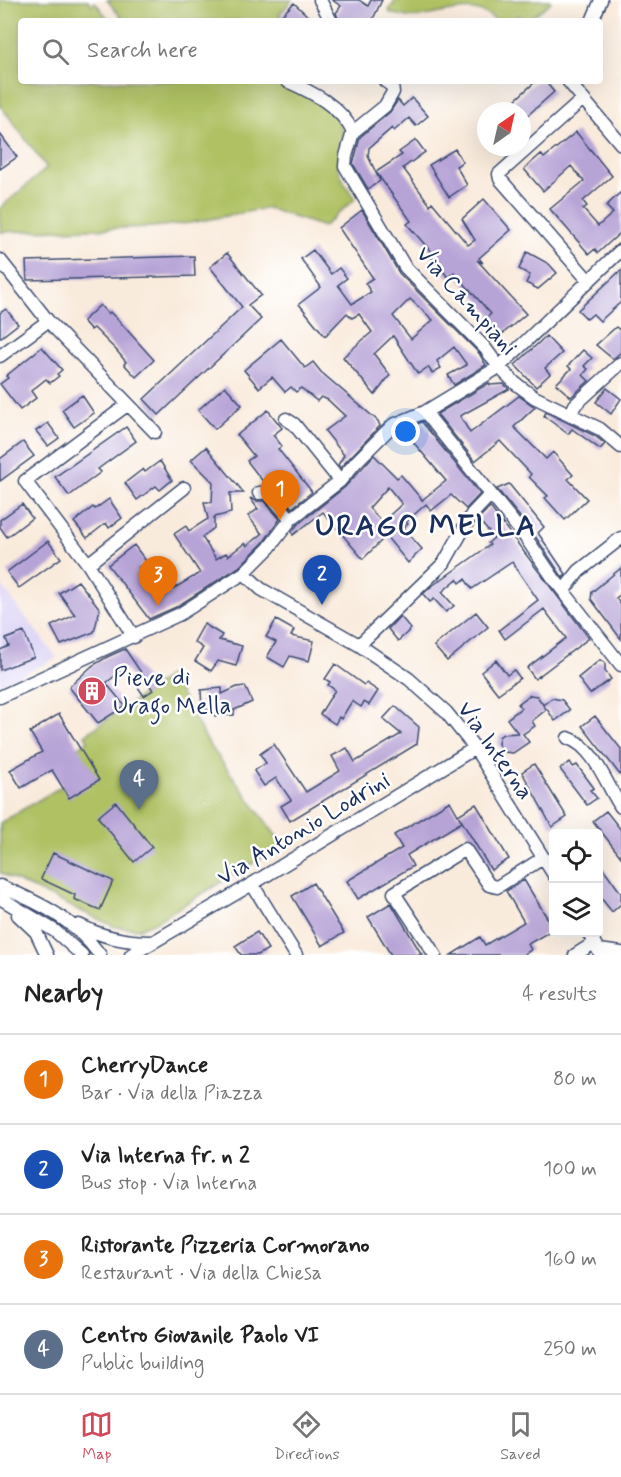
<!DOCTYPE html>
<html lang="en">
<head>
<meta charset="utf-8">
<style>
	:root { --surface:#fff; --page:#f6f6f6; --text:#222; --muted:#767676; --line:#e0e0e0; --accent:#d1495b }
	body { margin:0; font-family:Mynerve,sans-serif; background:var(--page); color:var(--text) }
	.controls { position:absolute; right:18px; bottom:18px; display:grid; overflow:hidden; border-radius:6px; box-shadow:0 6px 24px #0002 }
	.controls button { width:54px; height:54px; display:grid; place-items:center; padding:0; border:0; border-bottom:2px solid var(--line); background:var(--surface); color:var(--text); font:30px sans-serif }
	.compass { position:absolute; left:477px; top:102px; width:54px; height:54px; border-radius:50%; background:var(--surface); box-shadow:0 6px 24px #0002; rotate:34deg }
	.you { position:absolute; left:406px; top:432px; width:21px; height:21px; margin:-15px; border:4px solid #fff; border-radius:50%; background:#1a73e8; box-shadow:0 0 0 9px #1a73e833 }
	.badge { display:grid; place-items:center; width:39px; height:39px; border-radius:50%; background:var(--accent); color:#fff; font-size:20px; font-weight:700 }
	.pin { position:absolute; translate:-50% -50px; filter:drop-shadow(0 2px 3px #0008) }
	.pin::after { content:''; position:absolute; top:32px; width:21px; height:18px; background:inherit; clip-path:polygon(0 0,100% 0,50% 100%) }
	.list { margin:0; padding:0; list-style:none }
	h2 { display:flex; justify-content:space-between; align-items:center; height:78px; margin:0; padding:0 24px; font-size:26px }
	h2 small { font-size:20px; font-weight:400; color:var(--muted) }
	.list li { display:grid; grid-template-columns:39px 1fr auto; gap:18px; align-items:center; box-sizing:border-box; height:90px; padding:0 24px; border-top:2px solid var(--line) }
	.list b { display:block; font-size:22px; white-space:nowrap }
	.list p { margin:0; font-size:20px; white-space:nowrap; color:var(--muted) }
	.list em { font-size:20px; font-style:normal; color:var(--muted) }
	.icon { flex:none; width:33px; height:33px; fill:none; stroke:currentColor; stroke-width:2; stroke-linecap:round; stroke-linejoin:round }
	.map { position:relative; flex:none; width:621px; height:955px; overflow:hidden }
	.search { position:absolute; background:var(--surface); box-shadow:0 6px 24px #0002; left:18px; right:18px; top:18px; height:66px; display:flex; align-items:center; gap:15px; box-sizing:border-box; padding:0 21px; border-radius:6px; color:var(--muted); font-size:22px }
	.sheet { height:438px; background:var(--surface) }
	nav { display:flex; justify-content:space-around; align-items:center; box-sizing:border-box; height:84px; border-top:2px solid var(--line); background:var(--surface); font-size:16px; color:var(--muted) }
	nav a { display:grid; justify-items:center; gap:3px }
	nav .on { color:var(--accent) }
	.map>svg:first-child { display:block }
	.built { fill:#ddd5f6 }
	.green { fill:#afc164; stroke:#657861; stroke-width:1.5 }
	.building { fill:#b7a4d7; fill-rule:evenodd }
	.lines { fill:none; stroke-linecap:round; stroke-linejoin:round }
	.minor-casing { stroke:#3c4b71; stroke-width:15 }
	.minor { stroke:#fff; stroke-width:12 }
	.labels { text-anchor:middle; stroke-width:5; stroke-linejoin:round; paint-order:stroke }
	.street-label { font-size:24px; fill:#1b2f5e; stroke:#fff }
	.poi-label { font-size:24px; fill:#1b2f5e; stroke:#fff; text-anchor:start }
	.district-label { font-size:30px; font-weight:bold; letter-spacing:1.5px; fill:#1b2f5e; stroke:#fff }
</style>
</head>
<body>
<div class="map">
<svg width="621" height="955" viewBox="0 0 621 955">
	<rect width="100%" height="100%" fill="#fff"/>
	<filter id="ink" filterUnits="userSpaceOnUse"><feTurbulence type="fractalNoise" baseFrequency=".0167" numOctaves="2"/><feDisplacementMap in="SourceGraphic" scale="12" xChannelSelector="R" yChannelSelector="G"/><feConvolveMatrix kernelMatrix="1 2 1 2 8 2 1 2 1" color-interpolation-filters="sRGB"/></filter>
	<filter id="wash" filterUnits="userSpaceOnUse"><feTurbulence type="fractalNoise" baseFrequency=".008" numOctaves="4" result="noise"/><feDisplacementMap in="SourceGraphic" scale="24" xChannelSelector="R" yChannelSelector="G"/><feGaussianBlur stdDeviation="1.35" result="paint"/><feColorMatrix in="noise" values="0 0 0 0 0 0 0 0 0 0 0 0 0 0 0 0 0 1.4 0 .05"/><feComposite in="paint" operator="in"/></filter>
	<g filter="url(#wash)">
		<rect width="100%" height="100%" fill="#f9ebdc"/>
		<path class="built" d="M0 584 57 658 0 685Z"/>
		<path class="green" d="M0 0H88L92 5 95 2 110 21H21V81H275L327 106 339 121 343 132 338 168 345 184 355 199 323 227 267 208 190 223 152 227 0 232V208L47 168 0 105Z
			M107 0H292L279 15 285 21H124Z
			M396 0H549L551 2 527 21H524L519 15 512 21H497C472 0 451 13 419 17 410 19 399 15 390 13L389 10Z
			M170 675 209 744 283 845 155 922 138 929 115 927 0 873V823L62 786 69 797 79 747 88 741 85 735Z"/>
		<g id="blocks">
			<path class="building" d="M332 0H359L368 6 371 0H382L372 21H339L336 13 341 6Z
				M294 3 313 21H287L281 16Z
				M536 81H545L554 92 527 116 514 101Z
				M412 98 428 116 416 126 409 118 394 131 392 128 369 148 368 156 380 181 368 189 353 164 360 137 390 112 398 100 403 106Z
				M576 132 612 176 583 201 587 206 583 209 598 226 613 213 606 206 621 192V232L598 253 595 249 589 254 550 209 584 181 571 166 543 191 524 169 541 154 544 158Z
				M0 134 17 157 0 169Z
				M416 140 425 152 403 168 430 205 432 202 468 245 475 240 462 219 484 199 511 230 479 258 483 263 477 260 526 314 500 336 485 319 491 314 454 272 448 277 431 257 434 255 407 224 411 221 376 172 402 155 399 152Z
				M455 149 463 162 456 166 467 185 449 197 429 165Z
				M362 210 399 273 479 353 486 365 454 385 448 375 467 365 454 347 437 361 441 368 432 373 428 367 418 374 393 336 374 354 390 375 375 395 343 357 372 332 359 314 352 318 347 313 325 336 299 304 321 287 301 259 313 250 331 274 339 268 347 278 338 285 352 304 371 292 365 283 373 278 339 228ZM410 299 433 320 411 339 393 316Z
				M527 252 549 264 557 273 538 289 526 283 530 275 519 269Z
				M227 253 261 295 248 305 261 319 159 415 144 399 242 307 210 267Z
				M194 256 195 276 27 280 26 261Z
				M621 270V302L600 321 593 314 587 319 578 310Z
				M100 305 108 314 110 312 120 322 154 360 136 377 124 364 126 362 117 351 94 328 91 330 83 321Z
				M6 309 18 324 0 338V313Z
				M616 327 621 331V352L613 359 596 345Z
				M546 336 562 353 545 368 550 374 536 387 515 365Z
				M281 339 305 368 313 362 321 372 378 421 380 426 340 468 338 465 344 455 325 431 345 416 328 400 321 397 317 401 301 388 296 392 291 387 285 392 272 377 259 388 244 370Z
				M42 347 62 370 57 374 59 376 50 383 46 379 31 391 36 398 20 410 0 384 8 378 6 376Z
				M583 350 592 358 584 366 588 369 583 375 589 381 571 397 556 384 571 369 568 366Z
				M489 383 490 385 504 384 509 389 460 416 470 433 519 396 535 407 514 427 546 459 553 452 573 475 568 479 587 499 565 520 545 498 548 496 529 477 531 474 500 441 475 461 437 414Z
				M225 386 242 405 215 429 198 410Z
				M607 388 621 399 611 414 596 402Z
				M82 395 94 413 74 427 62 410Z
				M268 410 282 428 273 435 282 446 278 449 312 492 292 508 273 486 265 484 247 461 254 456 237 435Z
				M546 412 595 436 605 444 600 449 572 429 568 434 544 416Z
				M422 422 480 494 466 509 451 495 431 511 426 504 406 522 408 524 403 528 422 549 408 563 386 536 363 559 323 512 293 535 292 532 297 525 345 487 374 455 397 478 401 475 423 501 422 500 446 481 403 430ZM388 487 402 504 382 522 369 508Z
				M48 423 59 438 48 446 36 431Z
				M126 427 136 441 98 469 101 472 69 496 55 477Z
				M23 442 34 456 0 481V459Z
				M206 447 244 493H230L231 513 214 517V528L202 537 216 559 226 553 228 556 245 543 247 546 262 534 248 516 258 509 250 498 256 501H264L280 519 263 543 239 567 176 607 149 619 108 565 134 545 146 561 139 567 161 596 200 573 174 534 186 526 189 531 208 519 204 502H212L213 482 191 460Z
				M160 461 172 480 160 490 156 486 137 500 125 483 143 469 145 472Z
				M509 484 544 527 538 533 566 574 563 578 533 533 497 489Z
				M109 499 122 518 109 528 106 523 87 538 74 522 93 507 95 509Z
				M22 504 32 518 7 537 0 527V520Z
				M490 507 589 638 535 679 527 668 566 638 544 609 505 639 499 630 538 600 512 562 472 589 465 579 460 583 457 579 442 592 454 606 446 612 434 599 430 602 423 594 432 586 490 545 488 543 494 538 478 519Z
				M48 541 61 558 19 588 7 572Z
				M621 568V594L616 598 621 605V639L591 599 592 592Z
				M78 581 100 609 94 632 61 645 51 626 75 615 59 593Z
				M476 612 488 627 447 661 434 646Z
				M400 616 411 629 398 641 388 629Z
				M276 620 294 630 291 636 314 641 309 661 290 656 284 667 267 657 276 642 266 637Z
				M204 624 222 635 219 640 242 646 236 666 218 661 211 671 195 661 203 648 194 642Z
				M24 632 34 657 0 670V650L9 646 6 639Z
				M125 649 153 690 144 696 125 668 106 683 125 706 98 723 69 687 92 666 107 657Z
				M496 660 507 675 514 670 520 678 498 694 481 672Z
				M600 660 605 663V671L611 679 590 694 578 678Z
				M335 664 364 685 366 683 378 691 369 705 364 702 361 707 352 701 341 719 339 717 335 724 320 714 335 690 328 685 330 682 325 679Z
				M245 686 252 702 234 710V715L215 716 214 709 202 710 201 690 222 688V694L237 687Z
				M530 695 537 696 546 709 543 705 552 698 562 700 570 710 555 721 547 709 532 721 535 726 523 734 529 742 513 753 504 752 498 744 499 737 503 734 518 733 507 719 521 708 518 704Z
				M395 706 419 727 417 744 290 821 281 806 291 800 276 778 264 786 254 771 266 763 260 754 274 744 306 792 340 771 332 756 347 748 355 762 401 734 383 719Z
				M59 714 99 780 69 798 52 770 21 788 10 770 42 752 30 732Z
				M595 716 621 749V776L582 726Z
				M570 762 573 767 577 765 594 788 590 790 597 798 587 805 560 769Z
				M534 764 567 817 552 827 522 772Z
				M450 801 462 822 407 855 413 866 358 899 347 881 402 848 394 835Z
				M116 802 152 847 134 862 98 817Z
				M476 804 509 859 491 870 458 815Z
				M606 811 621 830V857L593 821Z
				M53 853 113 881 100 910 74 899 75 895 41 879Z
				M598 861 621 893V904L612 912 598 894Z
				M524 880 554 929 528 944 531 950 523 955H451L480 937 485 945 524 922 506 891Z
				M313 883 344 933 322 946 292 896Z
				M391 903 422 955H391L368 917Z
				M257 932 268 949 258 955H241L235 946Z"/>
		</g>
	</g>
	<g filter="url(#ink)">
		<use href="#blocks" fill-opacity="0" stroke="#3c4b71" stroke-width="1.5"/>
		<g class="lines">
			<g class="minor-casing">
				<path id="minor" d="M320 0 331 21
					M592 21 601 0
					M287 81C314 93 340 106 353 132
					M385 81 392 86 393 92 385 106 353 132 346 156 345 166 405 267 485 348 499 367 515 383 534 397 600 429 621 447
					M568 81 621 144
					M583 99 499 174 500 179 589 281
					M0 260 48 321 155 432
					M0 356 48 321
					M127 405 25 481 88 564 134 637
					M425 412 526 538 554 579 621 665
					M571 414 575 405 621 363
					M286 419 294 424 340 481
					M259 493 267 492 291 519
					M88 564 184 488
					M244 573 261 589 359 645 409 679 446 712 475 748 554 875
					M564 590 579 571 621 538
					M359 645 444 563 472 514 491 494
					M0 697 180 614 244 573 269 548 291 519 340 481 356 462 393 425 425 412 499 367 621 250
					M568 738C594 746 607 786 621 807
					M252 884 296 955
					M0 886C40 903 74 919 100 955
					M0 898 55 931 82 955
					M18 915 36 932 47 955
					M79 925C102 937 125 942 151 942
					M588 932 601 955
					M599 950 621 953
					M131 955 252 884 475 748
					M435 955 394 893 465 849 489 885 497 887 543 858
					M575 955 594 943"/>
			</g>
			<use href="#minor" class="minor"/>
		</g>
	</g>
	<defs>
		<g id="building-disc" transform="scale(1.5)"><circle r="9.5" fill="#d1495b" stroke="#fff"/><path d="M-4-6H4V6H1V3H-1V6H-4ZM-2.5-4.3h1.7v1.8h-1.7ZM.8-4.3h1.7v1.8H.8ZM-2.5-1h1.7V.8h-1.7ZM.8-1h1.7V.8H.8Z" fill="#fff"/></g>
	</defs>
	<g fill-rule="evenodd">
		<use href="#building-disc" x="92" y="691"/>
	</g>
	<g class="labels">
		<g class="street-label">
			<text transform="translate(467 300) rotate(48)" y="8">Via Campiani</text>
			<text transform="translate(496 750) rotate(55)" y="8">Via Interna</text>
			<text transform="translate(303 828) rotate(-31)" y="8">Via Antonio Lodrini</text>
		</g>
		<g class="poi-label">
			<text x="113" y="685">Pieve di<tspan x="113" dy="28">Urago Mella</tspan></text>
		</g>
		<g class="district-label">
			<text x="426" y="535">URAGO MELLA</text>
		</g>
	</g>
</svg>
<div class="controls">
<button><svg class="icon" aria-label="locate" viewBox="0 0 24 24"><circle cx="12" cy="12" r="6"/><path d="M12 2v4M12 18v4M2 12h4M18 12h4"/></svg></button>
<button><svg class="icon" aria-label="layers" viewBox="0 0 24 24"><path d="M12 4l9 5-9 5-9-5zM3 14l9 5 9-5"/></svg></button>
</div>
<svg class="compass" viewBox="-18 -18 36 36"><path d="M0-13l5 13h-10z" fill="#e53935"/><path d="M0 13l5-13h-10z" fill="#767676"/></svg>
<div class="you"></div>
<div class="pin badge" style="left:280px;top:520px;background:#e8710a">1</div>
<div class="pin badge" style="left:322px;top:605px;background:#1a4fb4">2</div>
<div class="pin badge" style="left:158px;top:606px;background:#e8710a">3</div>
<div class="pin badge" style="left:139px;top:810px;background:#5c6f8a">4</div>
<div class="search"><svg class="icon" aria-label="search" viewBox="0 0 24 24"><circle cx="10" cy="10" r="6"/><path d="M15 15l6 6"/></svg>Search here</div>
</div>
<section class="sheet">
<h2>Nearby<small>4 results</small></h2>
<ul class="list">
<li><span class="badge" style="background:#e8710a">1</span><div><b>CherryDance</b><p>Bar · Via della Piazza</p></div><em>80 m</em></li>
<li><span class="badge" style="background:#1a4fb4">2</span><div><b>Via Interna fr. n 2</b><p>Bus stop · Via Interna</p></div><em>100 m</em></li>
<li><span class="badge" style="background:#e8710a">3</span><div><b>Ristorante Pizzeria Cormorano</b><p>Restaurant · Via della Chiesa</p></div><em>160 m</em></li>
<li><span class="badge" style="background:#5c6f8a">4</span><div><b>Centro Giovanile Paolo VI</b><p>Public building</p></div><em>250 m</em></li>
</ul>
</section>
<nav>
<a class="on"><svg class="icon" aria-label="map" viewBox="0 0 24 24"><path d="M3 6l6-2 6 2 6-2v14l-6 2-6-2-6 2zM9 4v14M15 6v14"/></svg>Map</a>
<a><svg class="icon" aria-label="directions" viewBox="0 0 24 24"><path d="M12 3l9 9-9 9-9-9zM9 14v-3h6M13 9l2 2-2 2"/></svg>Directions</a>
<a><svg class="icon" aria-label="saved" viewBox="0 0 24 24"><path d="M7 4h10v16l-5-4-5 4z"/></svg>Saved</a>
</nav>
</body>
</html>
